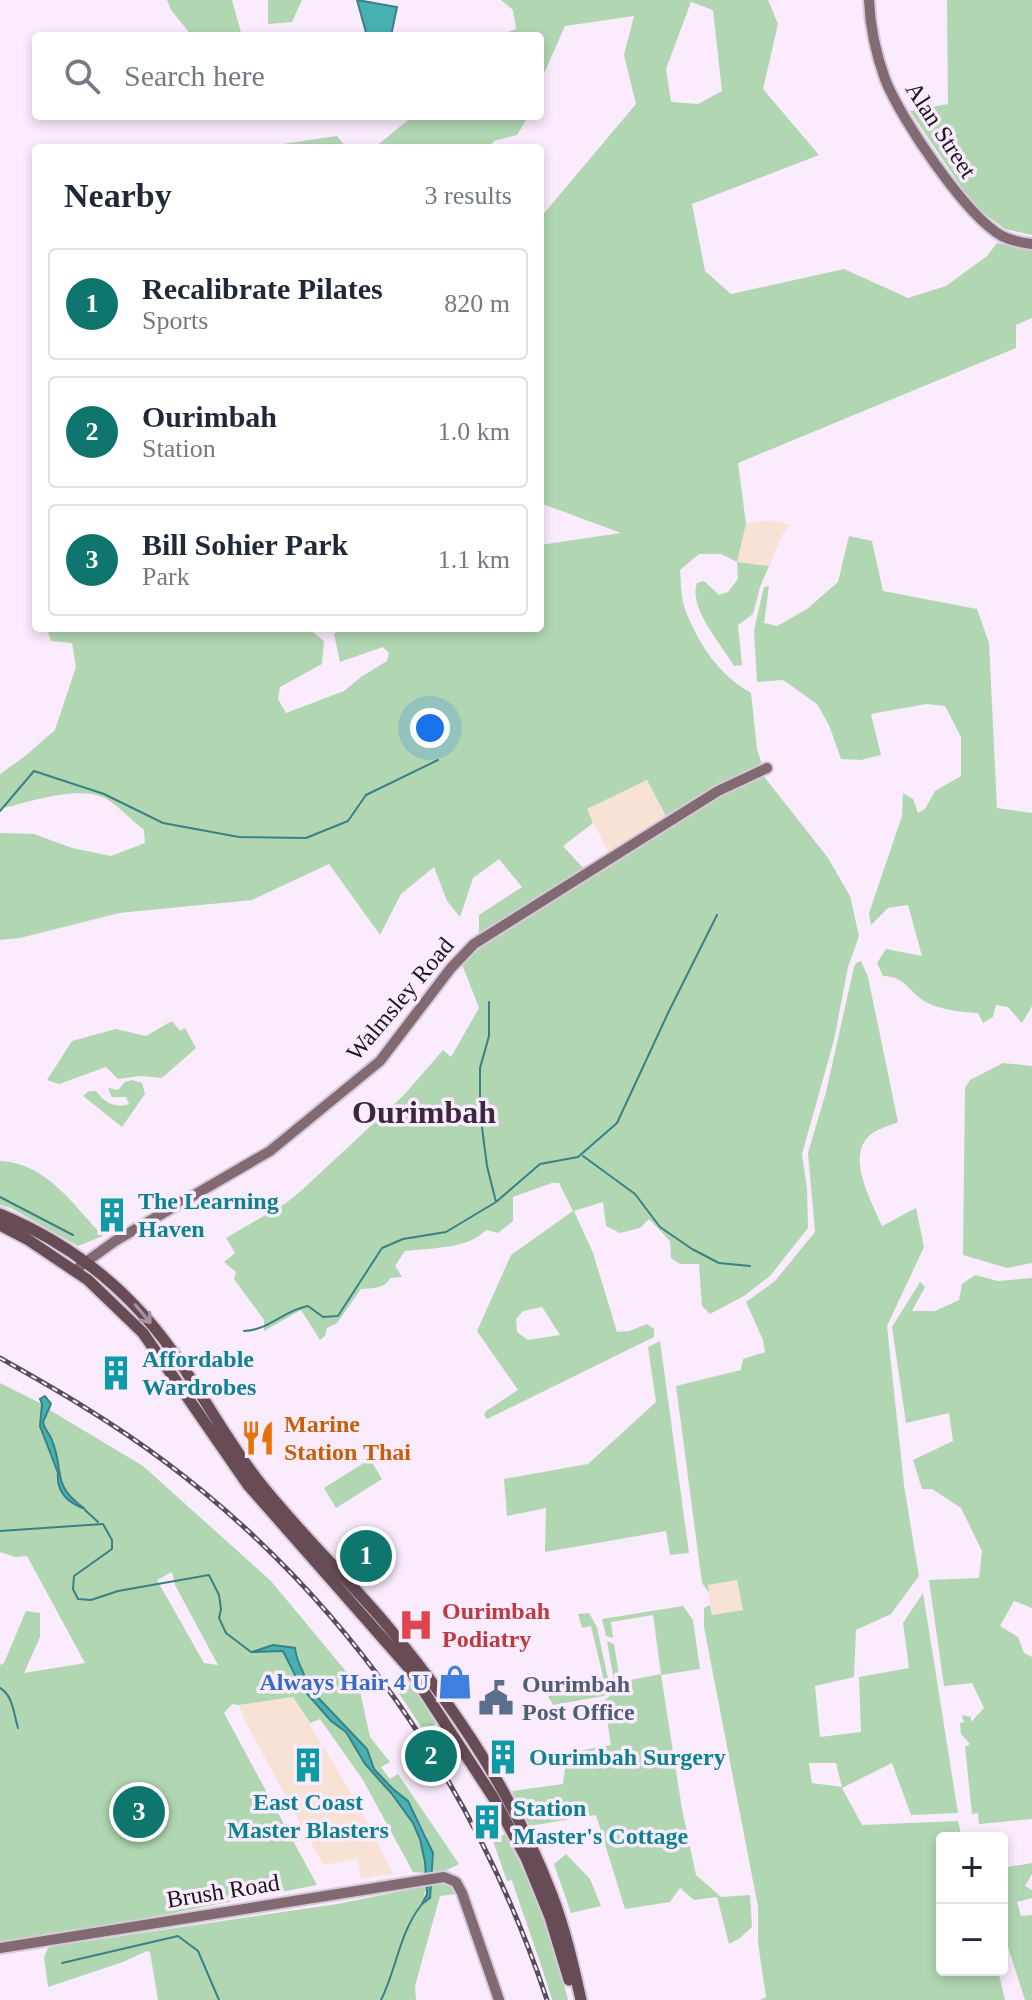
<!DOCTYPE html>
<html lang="en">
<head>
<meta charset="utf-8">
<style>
	:root { --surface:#fff; --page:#f2f2f3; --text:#1f2937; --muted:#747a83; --line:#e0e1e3; --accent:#0f766e }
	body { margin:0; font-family:Georgia,serif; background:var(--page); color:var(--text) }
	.controls { position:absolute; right:24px; bottom:24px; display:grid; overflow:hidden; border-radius:8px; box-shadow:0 4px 12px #0003 }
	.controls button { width:72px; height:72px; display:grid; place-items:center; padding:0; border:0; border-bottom:2px solid var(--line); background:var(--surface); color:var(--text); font:40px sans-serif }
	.you { position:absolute; left:430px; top:728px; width:28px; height:28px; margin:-20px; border:6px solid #fff; border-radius:50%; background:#1a73e8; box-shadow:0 0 0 12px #1a73e833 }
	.badge { display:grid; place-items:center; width:52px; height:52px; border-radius:50%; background:var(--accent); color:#fff; font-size:26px; font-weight:700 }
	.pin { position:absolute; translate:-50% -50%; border:4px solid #fff; box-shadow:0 2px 8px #0006 }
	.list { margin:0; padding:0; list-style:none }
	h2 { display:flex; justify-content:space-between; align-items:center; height:104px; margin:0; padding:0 32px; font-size:34px }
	h2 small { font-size:26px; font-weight:400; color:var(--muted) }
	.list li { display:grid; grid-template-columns:52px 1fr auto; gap:24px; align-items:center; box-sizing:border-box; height:112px; margin:0 16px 16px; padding:0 16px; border:2px solid var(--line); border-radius:8px }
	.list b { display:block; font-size:30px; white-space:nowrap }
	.list p { margin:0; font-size:26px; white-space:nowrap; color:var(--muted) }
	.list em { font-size:26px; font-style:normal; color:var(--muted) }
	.icon { flex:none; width:44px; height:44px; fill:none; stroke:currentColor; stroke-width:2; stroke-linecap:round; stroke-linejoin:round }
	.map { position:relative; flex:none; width:1032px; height:2000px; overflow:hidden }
	.search { position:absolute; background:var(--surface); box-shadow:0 4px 12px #0003; left:32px; top:32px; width:512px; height:88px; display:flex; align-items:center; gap:20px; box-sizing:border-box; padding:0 28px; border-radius:8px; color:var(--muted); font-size:30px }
	.panel { position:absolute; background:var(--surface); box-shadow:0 4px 12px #0003; left:32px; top:144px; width:512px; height:488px; border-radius:8px }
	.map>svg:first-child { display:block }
	.industrial { fill:#f8e2d6 }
	.green { fill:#b1d7b2; fill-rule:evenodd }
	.water { fill:#47b0b2; stroke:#3a8186; stroke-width:2 }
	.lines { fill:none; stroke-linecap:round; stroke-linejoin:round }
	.stream { stroke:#3a8186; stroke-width:2 }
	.secondary-casing { stroke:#d7c9d9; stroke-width:14 }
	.primary-casing { stroke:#d7c9d9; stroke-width:15 }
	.secondary { stroke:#816a72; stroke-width:10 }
	.primary { stroke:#674b55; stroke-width:11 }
	.rail-casing { stroke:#584e5b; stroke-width:5 }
	.rail { stroke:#faebfd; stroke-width:2; stroke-dasharray:6; stroke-linecap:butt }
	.oneway { stroke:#a993a1 }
	.labels { text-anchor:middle; stroke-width:7; stroke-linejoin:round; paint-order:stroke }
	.street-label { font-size:24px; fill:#1d141f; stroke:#faebfd }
	.culture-label { font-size:24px; font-weight:bold; fill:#0d838f; stroke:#faebfd; text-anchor:start }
	.food-label { font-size:24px; font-weight:bold; fill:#c56008; stroke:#faebfd; text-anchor:start }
	.health-label { font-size:24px; font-weight:bold; fill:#be3a42; stroke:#faebfd; text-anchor:start }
	.shop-label { font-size:24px; font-weight:bold; fill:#366cbe; stroke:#faebfd; text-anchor:end }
	.service-label { font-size:24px; font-weight:bold; fill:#4e5e75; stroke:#faebfd; text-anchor:start }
	.district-label { font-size:32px; font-weight:bold; fill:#3b283f; stroke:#faebfd }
</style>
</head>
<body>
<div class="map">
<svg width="1032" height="2000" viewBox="0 0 1032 2000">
	<rect width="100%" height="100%" fill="#faebfd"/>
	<path class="industrial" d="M769 520 791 525 782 535 769 566 737 562 746 524Z
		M647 780 668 820 610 855 586 809Z
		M737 1580 743 1611 712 1615 707 1585Z
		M293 1697 358 1804 393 1874 361 1878 357 1859 323 1865 245 1721 239 1705Z"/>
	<path class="green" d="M167 0H232L242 36H192L171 10Z
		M268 0H302L292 22 268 24Z
		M501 0H768L778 24 763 89 819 155 692 204 705 271 731 294 844 269 908 298 946 286 987 256 997 243 1032 249V318L1016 325V348L738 463 746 524 737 562 769 566 760 587 753 614 738 625 742 665 734 666C722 645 688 608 697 583L704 581 719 595 728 592 738 579 737 562 721 554H699L680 570C681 582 681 598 685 609 699 645 718 674 751 693L757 749 763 767 668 820 647 780 587 809 593 823 563 846 585 870 479 935V915L522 887 499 859 473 878 460 917 447 901 434 867 401 894 380 935 329 864 252 900 119 913 20 938 0 940V833L34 834 72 848 111 856 145 843 144 830C132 821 118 805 105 798 77 785 29 802 0 809V774L24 757 55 730 76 667 72 643 51 641 47 628H308L324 641 322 664 280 687 278 699 286 713 344 691 361 677 387 661 389 653 383 647 340 662 334 634 341 628H540V545L621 533 540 503V218L636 104 624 55 634 16 565 26 545 71 540 76V36H497L516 29 513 10ZM691 2 713 10 722 91 698 104 671 102 666 69Z
		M947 0H1032V235L1005 229 974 206 910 111 948 104Z
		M413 116H524L526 120 517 135 494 141 488 148H374Z
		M337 136 347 148H277L276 145Z
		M849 536 872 541 883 591 977 609 989 643 997 808 1032 813V1006L1022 1023 1008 1007 996 1005 993 1017 983 1023 978 1013C962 1012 940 1010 926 1002 907 991 907 977 883 976L877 963 886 949 922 956 908 905 888 908 871 925 869 913 902 816 903 793 913 799 918 813 925 809 935 791 961 776V737L945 706 926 704 871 714 881 755 861 760 841 759 829 725 817 704 783 680 757 682 754 630 764 587 769 586 764 623 777 626 807 609 838 582Z
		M762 774 828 858 850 896 859 936 848 967 834 1040 802 1154 807 1189 808 1228 770 1276 744 1296 710 1314 702 1306 699 1264H680L671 1258 670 1241 649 1219 640 1228 620 1233 606 1226 603 1202 574 1211 593 1253 617 1332 629 1331 647 1324 654 1329V1337L487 1419 484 1415 486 1411 518 1390 477 1331 511 1255 573 1211 559 1183H552L513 1197V1221L498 1233 486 1230C468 1249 431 1248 405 1251L395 1266 402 1277 390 1278C385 1289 372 1288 361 1289L337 1323 327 1328 325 1336 320 1340 301 1310 264 1331V1320L234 1279 236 1272 224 1262 235 1253 226 1238 286 1203 302 1190 404 1095 443 1050 451 1057 479 1008 462 964 479 948 719 794ZM542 1307 560 1335 528 1340 517 1332 516 1319 523 1311Z
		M861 961 868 977 898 1122C889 1126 876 1129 869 1136 846 1158 872 1202 882 1226L916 1208 924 1247 887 1326 904 1485 919 1576 891 1614 856 1630 854 1677 815 1686 820 1737 861 1732 859 1677 909 1668 903 1623 923 1593 958 1813 911 1815 892 1763 842 1788 862 1825 958 1821 962 1838H942V1970H998L1005 2000H760L766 1997 758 1943V1907L704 1627V1608L710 1605 712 1615 743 1610 737 1580 708 1585 709 1593 702 1583 676 1386 741 1370 743 1359 765 1352 763 1340 746 1302 775 1281 815 1232 808 1153 826 1092 854 967 856 963ZM809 1763H836L842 1787 812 1783Z
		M172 1021 180 1031 185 1028 196 1048 162 1078 141 1076 118 1079 106 1067 59 1084 47 1080 72 1041 116 1029 146 1036Z
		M1003 1063 1032 1066V1263L1007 1268 963 1255 965 1088 970 1080Z
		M132 1080 142 1083 145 1094 122 1127 83 1096 89 1091H96C104 1102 115 1109 129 1104L126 1097H112L108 1088 118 1090 125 1082Z
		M0 1161C47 1163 73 1205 103 1236L78 1246 11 1208 0 1205Z
		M975 1275 998 1281 1032 1278V1608L1014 1601 1000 1626 1018 1637 1024 1653 1032 1657V1819L979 1824 978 1813 972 1814 965 1747 970 1744 961 1734 960 1723 964 1722 962 1715 971 1717V1722L984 1708 972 1683 944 1686 929 1580 979 1578 982 1551 961 1508 932 1489H922L913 1460 953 1441 949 1413 906 1423 892 1327 920 1282 925 1287 912 1311H935L959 1300 962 1284Z
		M660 1341 689 1553 670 1555 666 1531 545 1552 546 1508 507 1516 504 1479 588 1464 656 1402 648 1347Z
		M0 1383 42 1404V1431L58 1474 57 1482 68 1497C58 1479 60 1458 52 1439 49 1433 42 1429 43 1421 43 1417 46 1413 48 1409L143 1466 271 1581 359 1687 370 1737 390 1762 381 1767 390 1779 398 1774 459 1864 447 1870 431 1872 427 1837 409 1801 393 1789 374 1769 367 1765 413 1823 420 1839 426 1873 413 1872 363 1780 320 1719 310 1723 293 1697 239 1705 232 1704 224 1713 317 1885 142 1919 0 1942V1665L4 1663 26 1611 40 1613V1637L24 1673 85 1663 27 1556 15 1557 0 1552ZM172 1572 175 1585 218 1665 204 1663 157 1580Z
		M370 1459 382 1479 336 1508 324 1488Z
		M683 1606 693 1620 700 1669 661 1675 682 1809 696 1875 721 1897 750 1895 752 1927 740 1938 729 1944 717 1897 694 1900 680 1888 670 1902 625 1909 596 1815 529 1826 512 1791 563 1784 567 1753 611 1745 604 1701 613 1693 615 1687 607 1641 614 1644 620 1682 661 1674 653 1615 611 1622 613 1638 606 1636 602 1619Z
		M589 1613 597 1627 610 1688 604 1696 553 1705 548 1696 605 1685 591 1626 582 1628 578 1614Z
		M411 1684 436 1724 424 1731 398 1692Z
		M506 1833C532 1887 554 1941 568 2000H552C540 1959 524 1918 512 1880L507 1881 493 1841Z
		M566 1854 590 1879 601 1906 571 1913 554 1864Z
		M1032 1863V1874L1025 1886 1032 1890V1898L1017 1902 1021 1916 1032 1915V2000H1025L1005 1938H1002V1868Z
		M442 1882 452 1887 457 1894 440 1896 415 1986 416 2000H158L150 1952 147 1951 123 1962 48 1987 44 1957 48 1948 55 1946 337 1904 426 1886 423 1902 431 1886Z"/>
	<path class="water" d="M357 0 397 7 391 36H367Z
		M45 1396 51 1404 43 1422C44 1429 48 1431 51 1438 66 1472 49 1483 85 1509 68 1503 56 1493 58 1473L40 1426 42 1404 40 1399Z
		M273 1645 295 1648C297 1666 305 1671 308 1687L367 1749 374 1769 393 1789 408 1801 433 1853 430 1898 422 1904 427 1894 425 1862 420 1839 413 1823 391 1793 365 1764 346 1732 331 1721 301 1687 283 1651 252 1652Z"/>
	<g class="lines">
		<path class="stream" d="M0 811 34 771 104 794 163 823 239 837 306 838 348 821 366 795 438 760
			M489 1002V1036L480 1068V1112L487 1166 496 1202
			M583 1156 635 1194 660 1227 692 1249 719 1263 750 1266
			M0 1197 73 1235
			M244 1331C270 1330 284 1310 308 1306L323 1317 338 1316 382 1248 403 1239 446 1232 496 1202 540 1164 578 1157 617 1123 669 1011 717 915
			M85 1510 98 1522
			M0 1531 103 1524 112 1540V1549L74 1576 73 1589 78 1599 91 1600 118 1591 209 1575 219 1595 221 1609 219 1618 226 1633 251 1652H255
			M0 1688C13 1695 14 1715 18 1728
			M62 1963 178 1936 198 1951 219 2000
			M381 2000C397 1968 399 1933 422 1904"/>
		<g class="secondary-casing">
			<path id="secondary" d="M869 0C870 26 876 54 885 79 900 118 966 216 1002 236 1012 241 1022 243 1032 244
				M79 1267 115 1241 270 1151 380 1061 451 968 474 944 718 791 767 768
				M0 1948 444 1877 456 1882 462 1893 499 2000"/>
		</g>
		<g class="primary-casing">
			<path id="primary" d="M0 1214C70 1243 129 1290 173 1352 203 1395 227 1441 260 1483 299 1532 344 1575 385 1623 452 1703 515 1797 552 1895 565 1929 573 1964 581 2000
				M0 1225 27 1239 88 1280 143 1333 248 1485 408 1667 493 1797 526 1858 550 1917 569 1980"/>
		</g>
		<use href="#secondary" class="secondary"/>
		<use href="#primary" class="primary"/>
		<g class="rail-casing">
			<path id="rail" d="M0 1358C57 1390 112 1422 164 1461 344 1595 477 1788 547 2000"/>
		</g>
		<use href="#rail" class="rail"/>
	</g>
	<defs><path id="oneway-shaft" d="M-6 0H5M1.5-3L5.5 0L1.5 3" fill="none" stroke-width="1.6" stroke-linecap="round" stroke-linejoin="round" transform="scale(2)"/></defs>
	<use class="oneway" href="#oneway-shaft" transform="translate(143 1314) rotate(50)"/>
	<defs>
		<g id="building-bare" transform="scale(2.76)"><path d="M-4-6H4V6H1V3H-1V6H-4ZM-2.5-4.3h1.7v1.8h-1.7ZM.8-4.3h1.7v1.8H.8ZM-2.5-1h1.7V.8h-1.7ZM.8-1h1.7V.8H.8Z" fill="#0f9aa8" stroke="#faebfd" stroke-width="2.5" paint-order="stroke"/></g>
		<g id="restaurant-bare" transform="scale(2.76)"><path d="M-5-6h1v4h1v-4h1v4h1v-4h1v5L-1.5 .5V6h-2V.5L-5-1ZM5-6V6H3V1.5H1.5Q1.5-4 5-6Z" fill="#e8710a" stroke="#faebfd" stroke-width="2.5" paint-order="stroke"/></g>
		<g id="hospital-bare" transform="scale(2.76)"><path d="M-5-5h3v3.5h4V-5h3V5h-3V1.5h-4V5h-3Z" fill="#e0444e" stroke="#faebfd" stroke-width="2.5" paint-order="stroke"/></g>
		<g id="shop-bare" transform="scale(2.76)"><path d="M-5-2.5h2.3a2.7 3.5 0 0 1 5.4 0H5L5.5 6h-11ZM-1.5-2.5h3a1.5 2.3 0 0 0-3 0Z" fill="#3f7fe0" stroke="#faebfd" stroke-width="2.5" paint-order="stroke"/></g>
		<g id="civic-bare" transform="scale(2.76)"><path d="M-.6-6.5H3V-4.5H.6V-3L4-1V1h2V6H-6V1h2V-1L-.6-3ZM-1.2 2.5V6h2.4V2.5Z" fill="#5c6f8a" stroke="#faebfd" stroke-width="2.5" paint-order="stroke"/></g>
	</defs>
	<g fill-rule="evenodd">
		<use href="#building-bare" x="112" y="1215"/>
		<use href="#building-bare" x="116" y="1373"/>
		<use href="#restaurant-bare" x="258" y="1438"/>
		<use href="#hospital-bare" x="416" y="1625"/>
		<use href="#shop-bare" x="455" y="1682"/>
		<use href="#civic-bare" x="496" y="1698"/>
		<use href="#building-bare" x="503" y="1757"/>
		<use href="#building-bare" x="308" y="1765"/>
		<use href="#building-bare" x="487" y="1822"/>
	</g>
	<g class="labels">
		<g class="street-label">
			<text transform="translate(941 130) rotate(57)" y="8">Alan Street</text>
			<text transform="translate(400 999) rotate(-50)" y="8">Walmsley Road</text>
			<text transform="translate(223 1891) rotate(-9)" y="8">Brush Road</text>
		</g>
		<g class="culture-label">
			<text x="138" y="1209">The Learning<tspan x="138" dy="28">Haven</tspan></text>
			<text x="142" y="1367">Affordable<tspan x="142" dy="28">Wardrobes</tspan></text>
			<text x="529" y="1765">Ourimbah Surgery</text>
			<text x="308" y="1810" text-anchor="middle">East Coast<tspan x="308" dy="28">Master Blasters</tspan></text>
			<text x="513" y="1816">Station<tspan x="513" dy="28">Master's Cottage</tspan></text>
		</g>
		<g class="food-label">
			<text x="284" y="1432">Marine<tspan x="284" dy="28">Station Thai</tspan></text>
		</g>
		<g class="health-label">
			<text x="442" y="1619">Ourimbah<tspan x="442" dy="28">Podiatry</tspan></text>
		</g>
		<g class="shop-label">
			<text x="429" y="1690">Always Hair 4 U</text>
		</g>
		<g class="service-label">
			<text x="522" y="1692">Ourimbah<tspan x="522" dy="28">Post Office</tspan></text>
		</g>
		<g class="district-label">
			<text x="424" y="1123">Ourimbah</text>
		</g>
	</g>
</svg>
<div class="controls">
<button>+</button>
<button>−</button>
</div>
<div class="you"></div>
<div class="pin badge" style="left:366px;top:1556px">1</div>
<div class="pin badge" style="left:431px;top:1756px">2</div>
<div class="pin badge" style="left:139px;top:1812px">3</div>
<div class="search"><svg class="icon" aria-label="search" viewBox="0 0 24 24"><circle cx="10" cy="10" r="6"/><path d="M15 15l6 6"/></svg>Search here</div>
<section class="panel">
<h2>Nearby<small>3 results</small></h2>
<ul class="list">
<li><span class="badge">1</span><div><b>Recalibrate Pilates</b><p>Sports</p></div><em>820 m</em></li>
<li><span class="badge">2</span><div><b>Ourimbah</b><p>Station</p></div><em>1.0 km</em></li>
<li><span class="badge">3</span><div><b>Bill Sohier Park</b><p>Park</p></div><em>1.1 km</em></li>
</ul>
</section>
</div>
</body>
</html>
